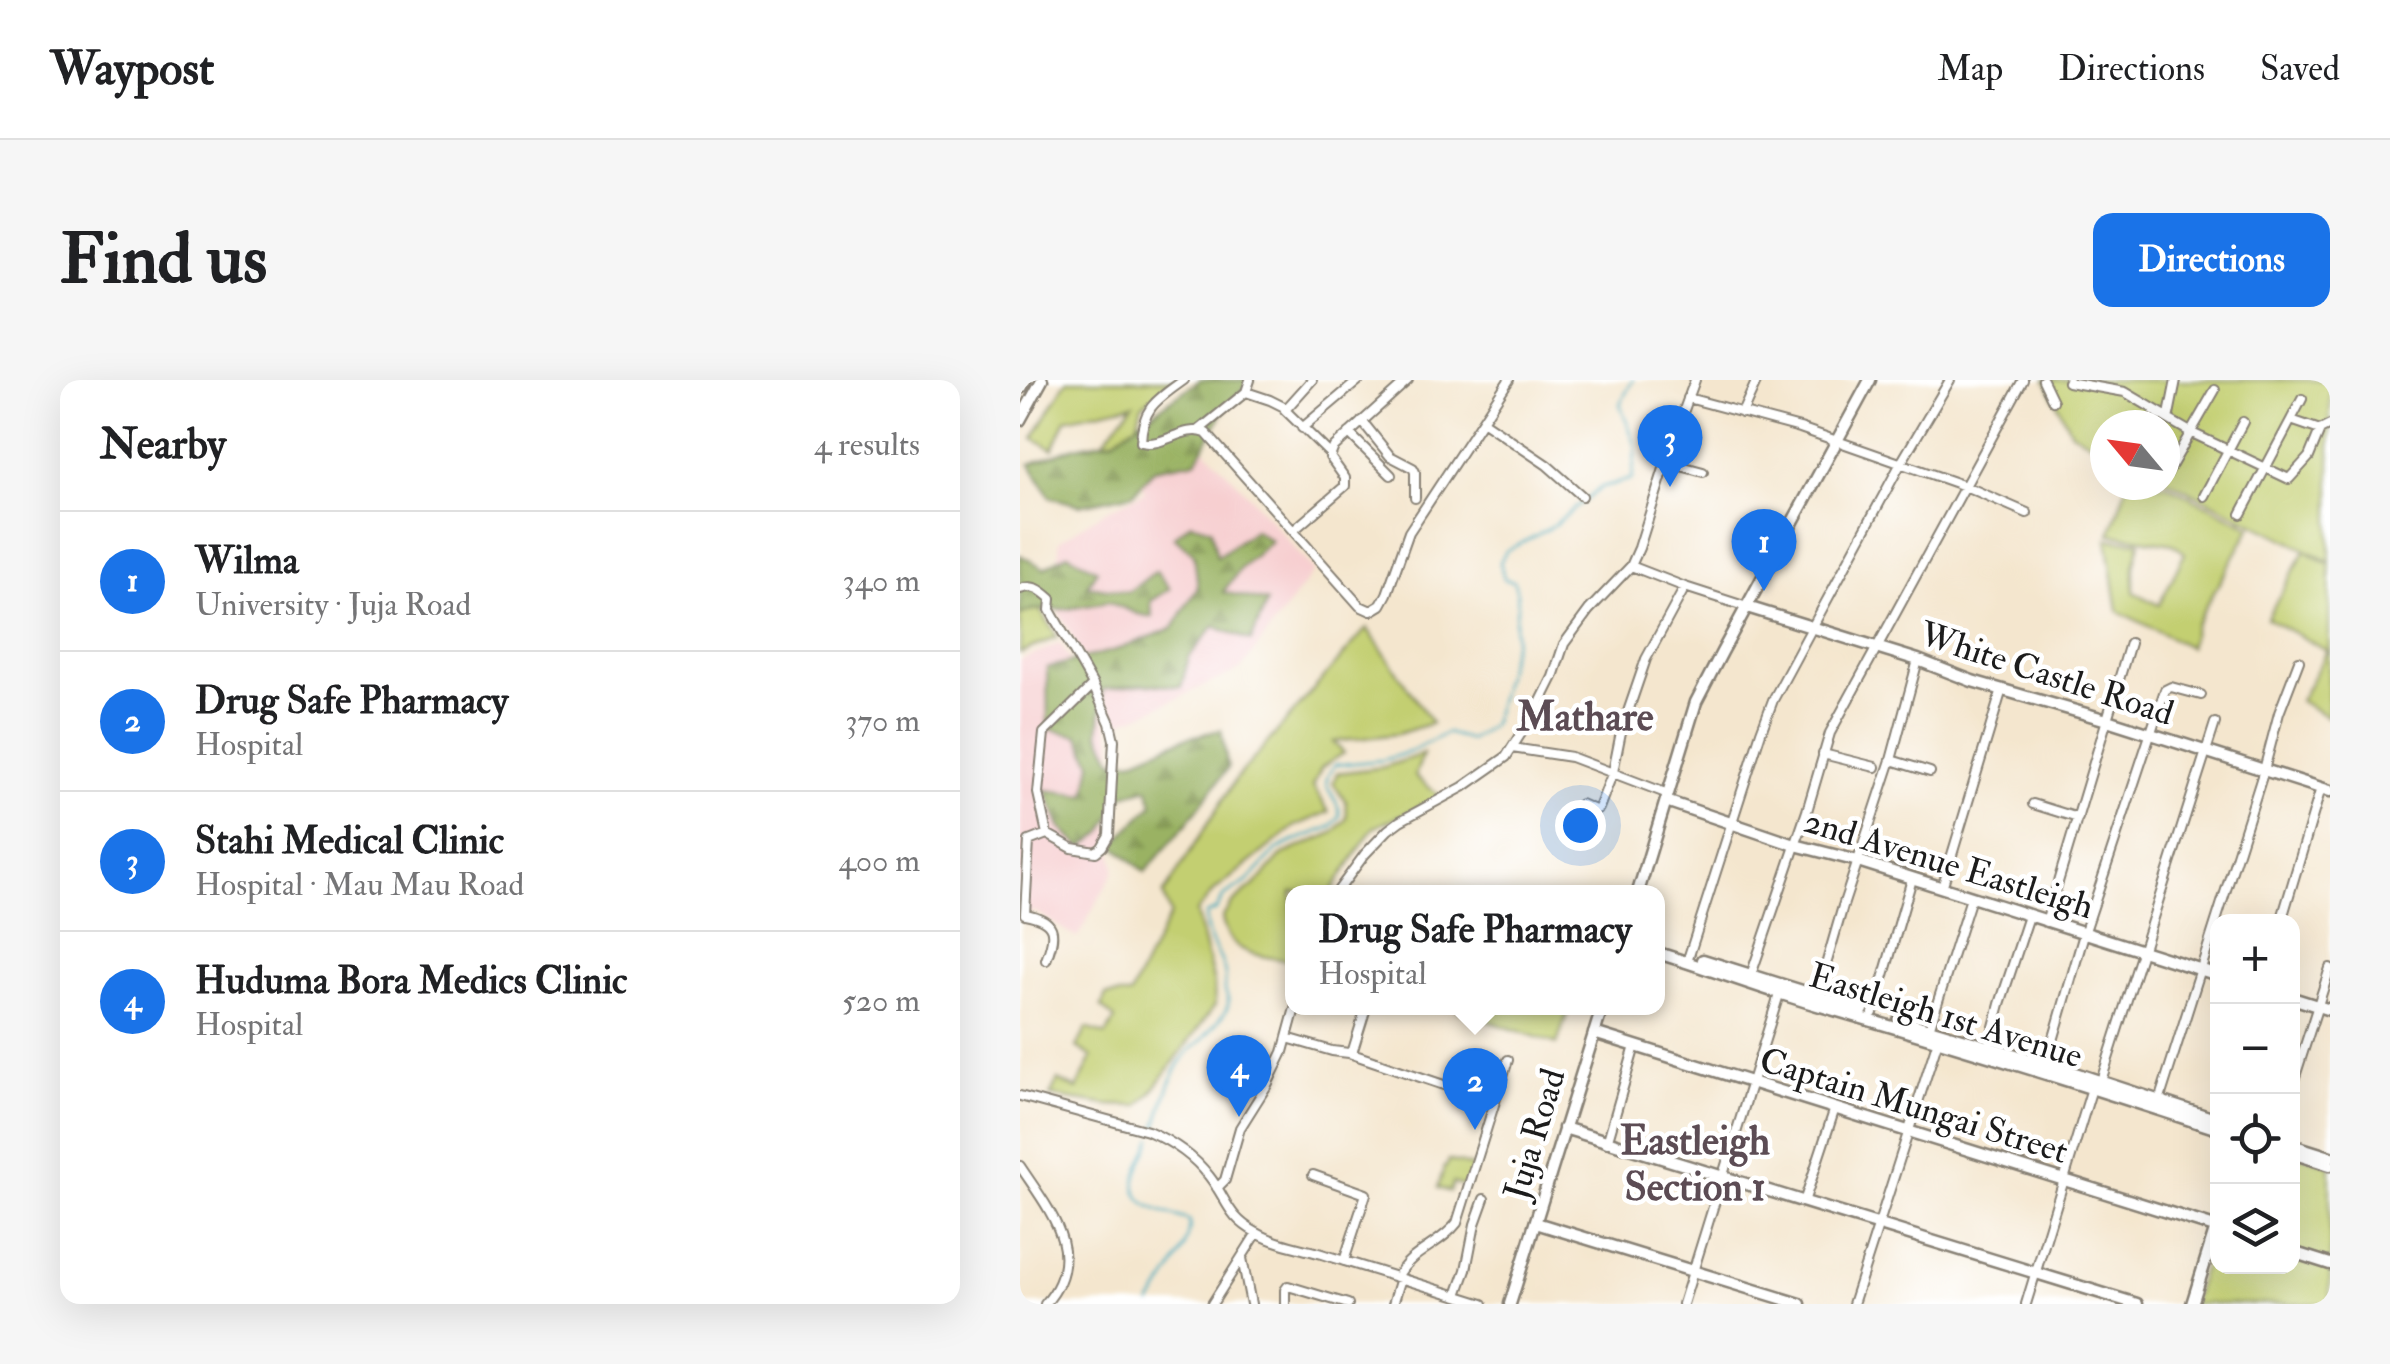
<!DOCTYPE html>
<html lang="en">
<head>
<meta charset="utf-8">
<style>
	:root { --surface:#fff; --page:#f6f6f6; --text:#202124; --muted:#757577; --line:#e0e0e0; --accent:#1a73e8 }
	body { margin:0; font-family:"IM FELL Double Pica",serif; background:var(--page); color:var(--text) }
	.controls { position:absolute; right:30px; bottom:30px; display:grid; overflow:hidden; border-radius:20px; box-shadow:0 10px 40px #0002 }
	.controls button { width:90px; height:90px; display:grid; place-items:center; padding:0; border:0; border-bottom:2px solid var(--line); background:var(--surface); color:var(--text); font:50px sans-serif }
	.compass { position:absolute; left:1070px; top:30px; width:90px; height:90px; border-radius:50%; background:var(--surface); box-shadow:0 10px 40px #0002; rotate:299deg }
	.you { position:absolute; left:560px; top:445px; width:35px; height:35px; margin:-25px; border:8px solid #fff; border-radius:50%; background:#1a73e8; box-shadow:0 0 0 15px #1a73e833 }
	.badge { display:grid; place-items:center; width:65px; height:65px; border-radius:50%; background:var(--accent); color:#fff; font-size:32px; font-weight:700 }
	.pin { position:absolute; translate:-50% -82px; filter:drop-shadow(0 2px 5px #0008) }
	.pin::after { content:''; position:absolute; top:52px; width:35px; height:30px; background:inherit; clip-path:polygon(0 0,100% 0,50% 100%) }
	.popup { position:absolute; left:265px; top:505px; width:380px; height:130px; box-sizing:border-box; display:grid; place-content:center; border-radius:20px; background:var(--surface); filter:drop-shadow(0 2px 8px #0005); font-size:32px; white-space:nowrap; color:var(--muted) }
	.popup b { font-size:38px; color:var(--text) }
	.popup::after { content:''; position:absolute; left:50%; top:100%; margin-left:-20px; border:20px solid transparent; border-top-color:var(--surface) }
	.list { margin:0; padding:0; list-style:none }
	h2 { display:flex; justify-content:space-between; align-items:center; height:130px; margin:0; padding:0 40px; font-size:42px }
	h2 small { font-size:32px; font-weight:400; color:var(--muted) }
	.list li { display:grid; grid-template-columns:65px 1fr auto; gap:30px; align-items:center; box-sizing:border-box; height:140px; padding:0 40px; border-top:2px solid var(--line) }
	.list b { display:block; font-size:38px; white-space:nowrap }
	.list p { margin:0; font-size:32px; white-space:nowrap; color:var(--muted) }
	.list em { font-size:32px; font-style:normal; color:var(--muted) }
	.icon { flex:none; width:55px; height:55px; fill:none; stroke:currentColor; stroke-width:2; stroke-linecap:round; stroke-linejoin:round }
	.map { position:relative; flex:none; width:1310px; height:924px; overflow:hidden; border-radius:20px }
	header { display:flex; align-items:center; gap:60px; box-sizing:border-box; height:140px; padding:0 50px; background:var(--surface); border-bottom:2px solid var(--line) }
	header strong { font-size:48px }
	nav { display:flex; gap:55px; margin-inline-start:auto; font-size:35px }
	.intro { display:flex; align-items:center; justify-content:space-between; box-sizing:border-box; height:240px; padding:0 60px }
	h1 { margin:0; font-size:70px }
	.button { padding:25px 45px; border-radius:20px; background:var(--accent); color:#fff; font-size:35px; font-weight:700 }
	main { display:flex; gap:60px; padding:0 60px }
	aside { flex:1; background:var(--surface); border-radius:20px; box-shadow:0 10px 40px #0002 }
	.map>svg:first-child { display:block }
	.built { fill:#f7cfd0 }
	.green { fill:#c3cf71; stroke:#707646; stroke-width:2.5 }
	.forest { fill:url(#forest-firs); stroke:#5b6740; stroke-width:2.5 }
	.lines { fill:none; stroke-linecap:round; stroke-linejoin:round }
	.stream { stroke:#3ca9bc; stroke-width:2.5 }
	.street-casing { stroke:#888175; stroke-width:12 }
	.secondary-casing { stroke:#888175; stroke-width:15 }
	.highway-casing { stroke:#888175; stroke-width:19 }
	.street { stroke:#fff; stroke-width:8 }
	.secondary { stroke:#fff; stroke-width:10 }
	.highway { stroke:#fff; stroke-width:14 }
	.labels { text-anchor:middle; stroke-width:9; stroke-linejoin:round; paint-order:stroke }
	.street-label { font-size:35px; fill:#1c1c1c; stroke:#fff }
	.quarter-label { font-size:40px; font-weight:bold; fill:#5c4c54; stroke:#fff }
</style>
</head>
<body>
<header>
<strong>Waypost</strong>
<nav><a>Map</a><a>Directions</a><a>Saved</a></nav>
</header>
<div class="intro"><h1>Find us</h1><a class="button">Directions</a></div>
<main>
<aside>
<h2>Nearby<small>4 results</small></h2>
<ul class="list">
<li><span class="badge">1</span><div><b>Wilma</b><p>University · Juja Road</p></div><em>340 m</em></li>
<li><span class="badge">2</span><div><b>Drug Safe Pharmacy</b><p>Hospital</p></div><em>370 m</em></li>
<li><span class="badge">3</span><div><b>Stahi Medical Clinic</b><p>Hospital · Mau Mau Road</p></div><em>400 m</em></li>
<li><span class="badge">4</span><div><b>Huduma Bora Medics Clinic</b><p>Hospital</p></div><em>520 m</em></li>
</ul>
</aside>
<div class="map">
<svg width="1310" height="924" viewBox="0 0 1310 924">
	<defs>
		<pattern id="forest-firs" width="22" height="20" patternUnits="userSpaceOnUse" patternTransform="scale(2.5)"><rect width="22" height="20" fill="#9ab263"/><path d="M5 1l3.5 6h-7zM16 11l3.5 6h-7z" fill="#849855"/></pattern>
	</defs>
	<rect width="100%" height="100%" fill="#fff"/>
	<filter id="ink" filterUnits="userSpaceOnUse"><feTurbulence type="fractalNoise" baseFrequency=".01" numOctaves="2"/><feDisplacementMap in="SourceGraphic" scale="20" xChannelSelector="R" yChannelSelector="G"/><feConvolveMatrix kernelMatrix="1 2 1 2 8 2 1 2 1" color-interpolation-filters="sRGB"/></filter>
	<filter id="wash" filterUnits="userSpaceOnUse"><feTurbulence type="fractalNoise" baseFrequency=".0048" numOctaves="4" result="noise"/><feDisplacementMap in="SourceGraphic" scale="40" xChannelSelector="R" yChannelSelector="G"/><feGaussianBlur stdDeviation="2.25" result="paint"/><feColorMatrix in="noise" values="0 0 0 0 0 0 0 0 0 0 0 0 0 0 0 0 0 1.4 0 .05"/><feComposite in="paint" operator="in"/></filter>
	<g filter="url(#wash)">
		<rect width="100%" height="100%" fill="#f4e6ce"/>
		<path class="built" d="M176 60 230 116 294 191 221 289 125 333 98 343 24 204 22 192 39 179V161L83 132 125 112 117 88Z
			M40 263 85 336 92 359 89 445 95 490 57 558 16 532 0 531V280Z"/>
		<path class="green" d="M47 0H156L122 25 113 61 72 75 113 24 46 39 33 69 13 58Z
			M1025 0H1310V182L1145 99V45H1085V69L1051 52Z
			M1145 104 1231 147 1175 245 1169 267 1098 231 1087 159 1120 162 1114 187V212L1139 225 1165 173 1153 164 1090 154 1107 105Z
			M1285 171 1310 185 1308 337 1280 321 1307 271 1247 238Z
			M14 220 37 257 0 273V227Z
			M347 248 412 343 378 354 313 362 324 373 302 387 293 406 309 432 275 446 193 512 176 532 194 603 195 625 131 713 118 726 87 725 30 716 38 700 57 709 72 677 57 667 67 648 86 655 95 639 81 627 86 615H110L150 534 143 515 216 399Z
			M403 374 395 396 421 417 353 448 311 512H272V581C241 576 208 576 202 538L212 523 239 501 263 474 313 453 327 438 326 422 313 403 317 393 364 387Z
			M439 628H549L537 664 438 631Z
			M1273 773 1310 785V924H1172L1197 844 1198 886H1272Z
			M429 780 453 787 446 807 433 803 430 812 418 808 424 787H426Z"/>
		<path class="forest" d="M180 0H233L206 27 176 81 134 89 113 114 59 125 30 117 10 84 55 67 93 60Z
			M171 143 191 149 197 177 234 150 251 161 221 188 203 212 247 222 231 261 194 246 169 277 161 307 125 304 83 309 79 353 93 380 111 381 162 359 201 350 208 388 168 442 125 492 93 465 133 424 128 408 103 415 82 453 62 468 40 447 25 410 66 415 72 383 59 356 28 349 27 288 99 269 153 248 178 207 174 174 154 157Z
			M48 174 77 190 67 206 109 212 136 191 150 209 131 221 132 237 118 234 89 222 47 229 12 230 0 235V175L24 188Z"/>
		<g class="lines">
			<path class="stream" d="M135 751C142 727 152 688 169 671 172 667 178 665 181 661 185 657 204 635 206 630 211 622 207 616 204 608 212 581 182 563 186 534L196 530 203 517 228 501 258 469 279 459 311 447 320 436C319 412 294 409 315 385L363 380 390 372 427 353 450 360 472 345 495 257C493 236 503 221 493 201L484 199 480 182 486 171 530 148 582 107 612 99 616 66 600 24 613 0
				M131 924C144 903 171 867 170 841 148 832 107 828 117 795 120 783 128 771 132 758"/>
		</g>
	</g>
	<g filter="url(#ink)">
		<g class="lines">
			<g class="street-casing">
				<path id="street" d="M164 0C138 19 122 27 121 62 144 68 163 44 186 53L340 226 351 231 361 225 367 214 389 152 489 0
					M292 0 265 30 310 74
					M1023 0 1033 21
					M1049 0 1048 2 1105 12 1144 35H1149L1156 0
					M226 12 250 20 266 28
					M668 18 780 48 945 106 1007 133
					M1134 31 1172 53 1269 99 1289 77 1300 50
					M722 33 737 0
					M1271 40 1300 50 1310 45
					M342 41 370 76 393 88 395 92V118
					M462 41 527 85 562 116
					M282 48 339 0
					M179 50 226 12 230 0
					M329 53 371 95
					M646 82 683 92
					M1145 97 1195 10
					M1184 116 1223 42
					M1221 134 1282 19
					M274 150 325 106V98L310 77 314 67 388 0
					M611 186 665 207 727 227
					M0 209C14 204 21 210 31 219L30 230 73 305 24 353 18 413 27 454 9 461 5 534
					M492 368 551 377 648 414
					M803 374 855 387
					M871 380 910 392
					M561 424 575 430 579 428 593 392 601 352 626 279 665 207
					M1013 424 1058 438
					M27 454 52 468 76 472 82 467 89 455 94 360 90 343 73 305
					M922 508 982 309
					M317 512 345 474 368 450 380 441 443 407 486 377 519 325 533 297 544 264 569 230 611 186 619 168 653 60 675 0
					M5 534C36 540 37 552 26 580
					M1026 542 1110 263
					M1261 542 1301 408
					M667 582 741 352 753 320 881 83 930 0
					M731 595 787 431 810 353 1003 0
					M797 616 823 526 871 380 898 280
					M853 633 892 499
					M909 649 951 518
					M267 658 312 671 329 673 474 722
					M968 669 980 624 1009 536
					M329 673 333 670 346 628
					M1026 685 1064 554 1145 310 1151 307 1181 315
					M1081 701 1195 343
					M1272 706 1310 588
					M0 716 128 751C151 761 173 775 189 796 208 820 206 836 237 853 256 864 281 868 302 874 356 891 410 907 463 924
					M1139 721 1244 390 1259 333 1279 281
					M587 763 615 666
					M0 786C29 830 69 875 25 924
					M293 795 346 814 324 881
					M197 808 205 800 220 748 247 705 263 672 275 628
					M784 822 815 728
					M222 878 231 924
					M378 896C391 871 420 865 437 843L488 680
					M437 915 446 890 455 844 464 819
					M192 924 237 853
					M265 924V910L268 906 328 924
					M373 924 381 898
					M663 924 761 608
					M833 924 918 660
					M1006 924 1072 708"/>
			</g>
			<g class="secondary-casing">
				<path id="secondary" d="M0 40 22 0
					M727 227 898 280 952 301 1087 340 1310 411
					M646 421 775 465 838 481 1198 595
					M618 512 676 322 702 272 850 0
					M638 573C693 590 748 611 804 627 936 665 1067 706 1198 749
					M683 580 843 630
					M1272 618 1310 630
					M879 640 1049 691 1198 740
					M574 653 1198 848
					M544 748 1117 924
					M1272 765 1310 777
					M1272 773 1310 785
					M516 843 780 924
					M1272 872 1310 884
					M490 924 582 628
					M1172 924 1197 844"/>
			</g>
			<g class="highway-casing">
				<path id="highway" d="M0 6 3 0"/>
			</g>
			<use href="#street" class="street"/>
			<use href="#secondary" class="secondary"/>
			<use href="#highway" class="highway"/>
		</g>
	</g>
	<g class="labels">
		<g class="street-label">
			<text transform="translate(1027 293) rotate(18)" y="12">White Castle Road</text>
			<text transform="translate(929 483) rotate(17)" y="12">2nd Avenue Eastleigh</text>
			<text transform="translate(926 635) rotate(17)" y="12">Eastleigh 1st Avenue</text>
			<text transform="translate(894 725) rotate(17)" y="12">Captain Mungai Street</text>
			<text transform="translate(514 754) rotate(-73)" y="12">Juja Road</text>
		</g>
		<g class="quarter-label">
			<text x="565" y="350">Mathare</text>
			<text x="675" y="774">Eastleigh<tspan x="675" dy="46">Section 1</tspan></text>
		</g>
	</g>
</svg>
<div class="controls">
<button>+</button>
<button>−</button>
<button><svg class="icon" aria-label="locate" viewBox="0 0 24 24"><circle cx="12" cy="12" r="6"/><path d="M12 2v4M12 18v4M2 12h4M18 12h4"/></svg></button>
<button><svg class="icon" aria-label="layers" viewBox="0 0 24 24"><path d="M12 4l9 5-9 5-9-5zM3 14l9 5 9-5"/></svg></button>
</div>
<svg class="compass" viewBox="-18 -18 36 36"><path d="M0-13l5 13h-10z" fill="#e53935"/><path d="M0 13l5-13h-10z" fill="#757577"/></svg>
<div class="you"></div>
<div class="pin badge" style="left:744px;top:211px">1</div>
<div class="pin badge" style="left:455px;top:750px">2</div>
<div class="popup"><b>Drug Safe Pharmacy</b>Hospital</div>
<div class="pin badge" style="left:650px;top:107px">3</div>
<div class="pin badge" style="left:219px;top:737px">4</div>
</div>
</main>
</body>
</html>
